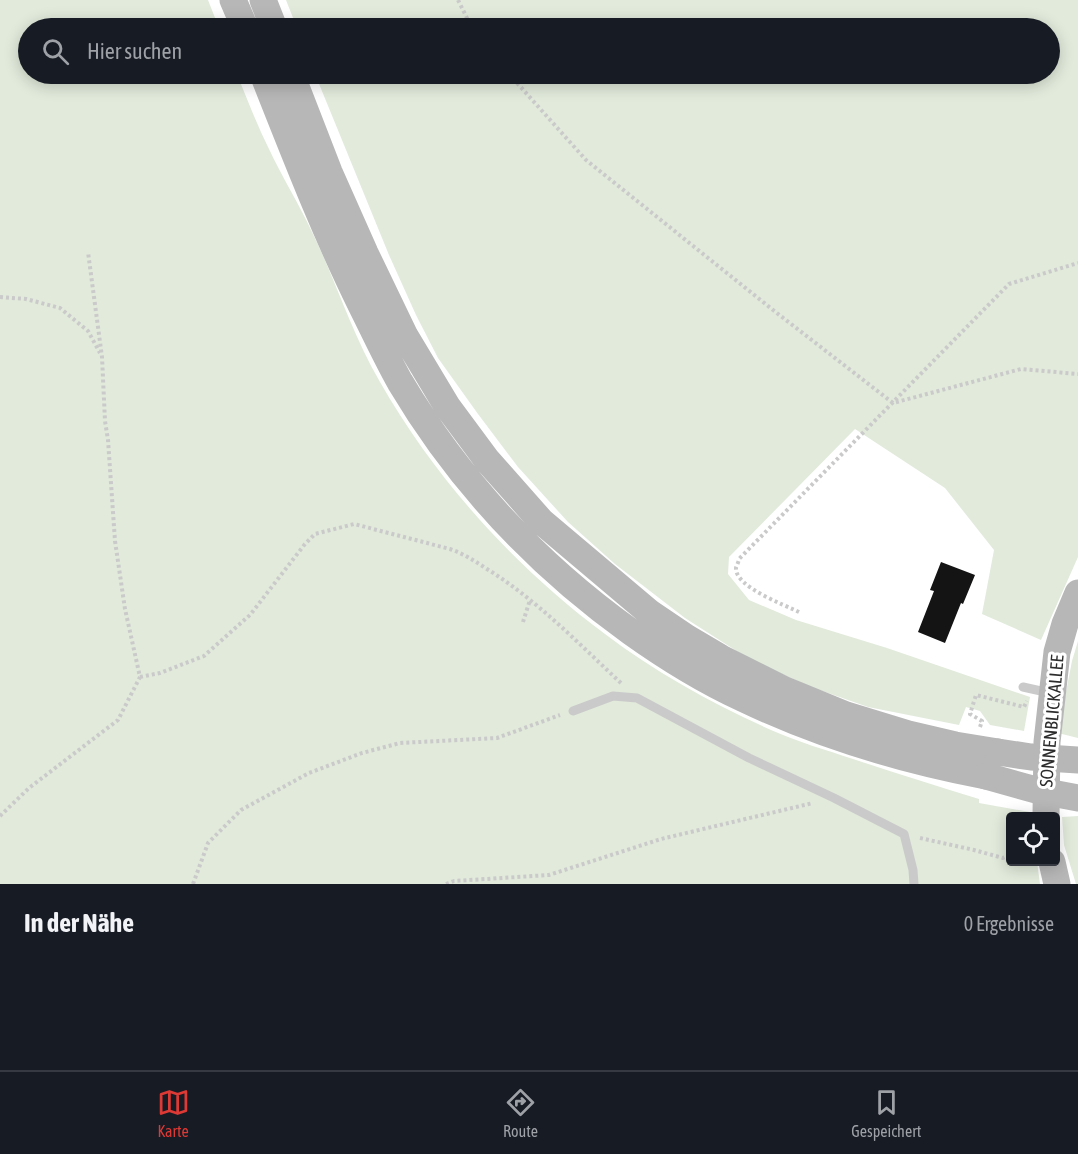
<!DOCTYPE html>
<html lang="de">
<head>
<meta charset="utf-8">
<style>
	:root { --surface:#171b24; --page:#242831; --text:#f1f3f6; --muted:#9ea1a6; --line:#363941; --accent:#dd3935 }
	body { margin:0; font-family:"Asap Condensed",sans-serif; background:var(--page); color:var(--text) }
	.controls { position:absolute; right:18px; bottom:18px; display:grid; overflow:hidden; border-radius:6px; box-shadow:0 3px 15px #0003 }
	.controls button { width:54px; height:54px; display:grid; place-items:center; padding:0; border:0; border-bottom:2px solid var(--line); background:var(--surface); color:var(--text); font:30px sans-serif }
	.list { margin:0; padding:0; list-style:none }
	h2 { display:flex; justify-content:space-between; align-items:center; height:78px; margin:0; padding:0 24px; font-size:26px }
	h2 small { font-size:20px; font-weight:400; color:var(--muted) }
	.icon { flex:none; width:33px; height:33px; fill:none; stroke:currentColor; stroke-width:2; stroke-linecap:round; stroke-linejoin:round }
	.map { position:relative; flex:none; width:1078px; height:884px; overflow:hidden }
	.search { position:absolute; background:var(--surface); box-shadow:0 3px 15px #0003; left:18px; right:18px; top:18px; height:66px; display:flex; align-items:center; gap:15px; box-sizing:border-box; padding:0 21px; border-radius:33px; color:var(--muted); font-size:22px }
	.sheet { height:186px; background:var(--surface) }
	nav { display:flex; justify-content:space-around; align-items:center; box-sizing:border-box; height:84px; border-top:2px solid var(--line); background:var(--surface); font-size:16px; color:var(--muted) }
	nav a { display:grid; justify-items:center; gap:3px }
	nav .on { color:var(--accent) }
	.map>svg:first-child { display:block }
	.green { fill:#e1eadb }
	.building { fill:#141414 }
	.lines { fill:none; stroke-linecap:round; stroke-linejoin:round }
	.path { stroke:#cacaca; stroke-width:4; stroke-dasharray:3 3; stroke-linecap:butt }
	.lane { stroke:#cacaca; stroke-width:9 }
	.secondary { stroke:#b7b7b7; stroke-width:27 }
	.secondary-bridge { stroke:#b7b7b7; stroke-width:27 }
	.labels { text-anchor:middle; stroke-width:6; stroke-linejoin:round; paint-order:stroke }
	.street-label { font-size:18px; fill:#2d2d2d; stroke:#fff }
</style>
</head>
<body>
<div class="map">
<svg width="1078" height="884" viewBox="0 0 1078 884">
	<rect width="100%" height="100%" fill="#fff"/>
	<path class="green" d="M0 0H208L219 28H28V74H237C247 99 257 125 269 149 282 177 299 204 312 232 336 281 352 334 380 382 436 480 514 566 605 634 655 672 713 704 771 730 798 742 826 750 853 759 895 773 937 786 979 799V803L1030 812 1031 816H1010V862H1037L1040 884H0Z
		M286 0H1078V557L1041 640 982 614 994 550 945 488 855 429 729 557 728 574 749 600 796 620 887 648 1030 697 1024 731 990 725 980 711 966 707 959 725 868 707 811 687 749 659 685 618 615 564 568 522 518 467 478 414 438 358 416 315 389 255 315 74H1050V28H297Z
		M1078 641V738L1058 733 1072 661Z
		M1078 816V884H1076L1064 845 1062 817Z"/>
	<path class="building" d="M941 562 975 575 963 604 961 603 945 643 918 632 934 591 930 590Z"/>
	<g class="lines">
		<path class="path" d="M458 0 472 28
			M509 74 586 160 773 310 893 403 1021 369 1078 374
			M0 297 26 299 60 308 88 331 100 353
			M799 612C785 605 735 587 736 568 736 567 739 561 739 559L1009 284 1078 263
			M523 622 530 600
			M140 677 160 673 204 656 250 615 305 544 315 534 354 524 450 549C464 554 475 561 487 569 537 600 579 644 622 684
			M980 727 982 721 970 714 976 695 1024 707 1027 701
			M0 816 29 788 118 720 140 677 125 609 115 541 108 440 105 421 102 357 88 252
			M920 838 974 850 1003 858 1010 855
			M193 884 208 843 241 810 309 773 362 753 400 743 497 738 560 715
			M446 884 454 881 549 875 661 839 813 803"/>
		<path class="lane" d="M1023 687 1050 693
			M573 711 613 696 637 698 749 758 834 798 904 834 913 870 914 884"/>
		<path class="secondary" d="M233 0 245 28
			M263 0 274 28
			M263 74C294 152 324 230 361 305 374 331 386 357 400 382 460 483 536 564 631 632 666 657 703 680 742 698 819 735 902 760 986 776
			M291 74 329 172 365 253 405 336 447 406 487 460 541 521 650 613 687 638 721 658 785 690 846 715 908 734 955 745 998 752
			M1046 816 1047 742 1057 652 1065 624 1078 593
			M1052 862 1057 884"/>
		<path class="secondary-bridge" d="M998 752 1031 757 1078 760
			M986 776 1036 790 1078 798"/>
	</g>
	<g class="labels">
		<g class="street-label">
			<text transform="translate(1052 721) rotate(-85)" y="6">SONNENBLICKALLEE</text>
		</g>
	</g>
</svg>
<div class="controls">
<button><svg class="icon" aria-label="locate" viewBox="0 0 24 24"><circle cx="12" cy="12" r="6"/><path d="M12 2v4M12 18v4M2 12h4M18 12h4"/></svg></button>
</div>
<div class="search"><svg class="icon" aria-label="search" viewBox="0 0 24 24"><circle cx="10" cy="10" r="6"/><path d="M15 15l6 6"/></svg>Hier suchen</div>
</div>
<section class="sheet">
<h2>In der Nähe<small>0 Ergebnisse</small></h2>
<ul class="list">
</ul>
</section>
<nav>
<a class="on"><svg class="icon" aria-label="map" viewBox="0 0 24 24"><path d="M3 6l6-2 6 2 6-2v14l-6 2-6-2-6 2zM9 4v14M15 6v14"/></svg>Karte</a>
<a><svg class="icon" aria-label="directions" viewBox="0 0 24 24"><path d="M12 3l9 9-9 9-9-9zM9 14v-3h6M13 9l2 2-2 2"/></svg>Route</a>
<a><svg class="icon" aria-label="saved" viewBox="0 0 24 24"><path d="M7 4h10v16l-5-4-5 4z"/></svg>Gespeichert</a>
</nav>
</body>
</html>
